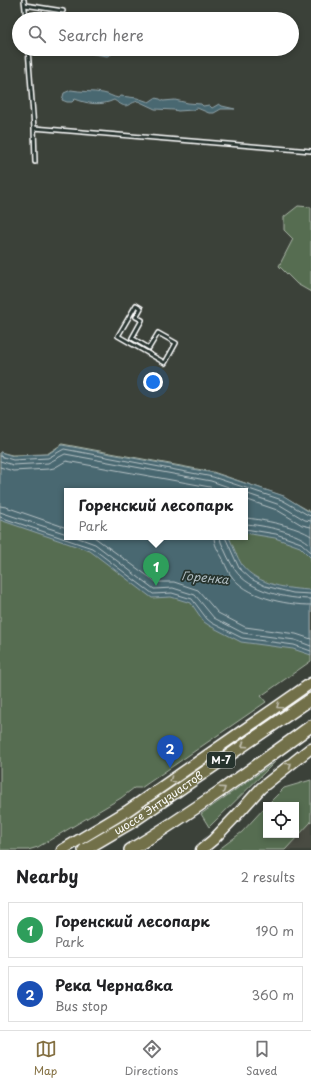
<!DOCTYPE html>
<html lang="en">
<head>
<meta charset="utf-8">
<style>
	:root { --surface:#fff; --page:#f2f2f2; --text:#202124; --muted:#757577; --line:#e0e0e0; --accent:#847042 }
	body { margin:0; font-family:"Playpen Sans",sans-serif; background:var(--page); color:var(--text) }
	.controls { position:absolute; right:12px; bottom:12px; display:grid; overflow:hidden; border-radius:0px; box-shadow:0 2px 6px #0003 }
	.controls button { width:36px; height:36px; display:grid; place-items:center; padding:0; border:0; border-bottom:1px solid var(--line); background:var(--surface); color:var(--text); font:20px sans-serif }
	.you { position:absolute; left:153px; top:382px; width:14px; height:14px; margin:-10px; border:3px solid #fff; border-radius:50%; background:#1a73e8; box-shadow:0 0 0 6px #1a73e833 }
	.badge { display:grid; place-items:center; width:26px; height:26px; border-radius:50%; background:var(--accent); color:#fff; font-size:13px; font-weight:700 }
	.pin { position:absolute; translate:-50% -33px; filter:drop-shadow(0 1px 2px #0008) }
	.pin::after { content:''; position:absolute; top:21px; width:14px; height:12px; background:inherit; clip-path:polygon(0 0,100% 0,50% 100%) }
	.popup { position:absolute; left:64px; top:488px; width:184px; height:52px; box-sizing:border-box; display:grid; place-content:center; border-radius:0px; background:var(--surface); filter:drop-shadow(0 1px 3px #0005); font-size:13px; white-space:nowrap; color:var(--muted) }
	.popup b { font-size:15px; color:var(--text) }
	.popup::after { content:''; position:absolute; left:50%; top:100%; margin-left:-8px; border:8px solid transparent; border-top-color:var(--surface) }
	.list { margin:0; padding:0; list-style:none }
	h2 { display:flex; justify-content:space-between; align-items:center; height:52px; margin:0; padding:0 16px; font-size:17px }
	h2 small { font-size:13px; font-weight:400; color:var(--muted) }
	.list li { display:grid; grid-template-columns:26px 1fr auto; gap:12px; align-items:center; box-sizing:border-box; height:56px; margin:0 8px 8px; padding:0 8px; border:1px solid var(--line); border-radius:0px }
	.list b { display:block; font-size:15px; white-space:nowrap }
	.list p { margin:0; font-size:13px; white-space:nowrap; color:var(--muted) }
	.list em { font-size:13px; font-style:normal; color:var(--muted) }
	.icon { flex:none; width:22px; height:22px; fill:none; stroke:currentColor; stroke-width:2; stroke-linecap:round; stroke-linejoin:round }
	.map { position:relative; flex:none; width:311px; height:850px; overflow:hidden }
	.search { position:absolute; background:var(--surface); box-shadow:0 2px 6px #0003; left:12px; right:12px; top:12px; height:44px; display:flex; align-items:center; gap:10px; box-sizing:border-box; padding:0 14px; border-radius:22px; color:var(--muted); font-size:15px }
	.sheet { height:180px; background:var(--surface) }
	nav { display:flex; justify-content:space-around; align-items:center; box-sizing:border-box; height:56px; border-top:1px solid var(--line); background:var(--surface); font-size:11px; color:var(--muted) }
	nav a { display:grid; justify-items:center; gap:2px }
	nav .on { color:var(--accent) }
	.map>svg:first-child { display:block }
	.built { fill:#4a4b42 }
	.green { fill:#576d51; stroke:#abb6a8; fill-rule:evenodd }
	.water { fill:#4a6871; stroke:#92a4aa }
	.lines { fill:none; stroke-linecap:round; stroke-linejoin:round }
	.shore { stroke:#b7c3c6; stroke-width:1 }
	.service-casing { stroke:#fff; stroke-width:6 }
	.primary-casing { stroke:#fff; stroke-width:13 }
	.trunk-casing { stroke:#fff; stroke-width:14 }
	.service { stroke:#26332d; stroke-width:3 }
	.primary { stroke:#726f4a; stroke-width:10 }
	.trunk { stroke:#726f4a; stroke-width:11 }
	.oneway { stroke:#c0beae }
	.labels { text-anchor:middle; stroke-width:3.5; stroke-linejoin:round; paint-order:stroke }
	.shield { fill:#26332d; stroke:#bec2c0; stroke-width:1 }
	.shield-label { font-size:10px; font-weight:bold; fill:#fff }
	.street-label { font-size:11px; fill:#fff; stroke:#26332d }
	.water-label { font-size:12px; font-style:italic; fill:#aebbbf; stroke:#26332d }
</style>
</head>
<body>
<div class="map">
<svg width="311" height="850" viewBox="0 0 311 850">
	<rect width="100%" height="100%" fill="#3b4139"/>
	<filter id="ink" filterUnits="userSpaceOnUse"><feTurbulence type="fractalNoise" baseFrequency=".025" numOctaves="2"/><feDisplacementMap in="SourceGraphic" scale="8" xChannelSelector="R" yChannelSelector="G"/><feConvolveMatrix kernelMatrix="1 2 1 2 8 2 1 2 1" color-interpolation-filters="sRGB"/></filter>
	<g filter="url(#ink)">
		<path class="built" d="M311 822V850H285Z"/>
		<path class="green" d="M298 206 311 207V292L297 284 279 266 293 239 284 230V217Z
			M62 444 213 472 283 496 311 512V661L261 696 266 702 141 788H134L121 798 38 847 28 850H0V452L12 455 47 454ZM67 491H245V537H67Z
			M275 762 209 827 201 814Z
			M311 780V822L285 850H218L242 832 266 806V835H296V805H267L284 788Z"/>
		<path class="water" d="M72 49H116L112 54 107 56 88 53H82Z
			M71 90C81 92 92 91 103 93 109 94 113 97 118 98L121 96 137 98 149 102 155 98 160 99 163 101 175 100 188 103 201 104 203 106 209 105 212 108 219 104 222 106 235 109H221L214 113H209L197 108 193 110 178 111 174 110 155 109 138 101C124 105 129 110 114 100 101 106 88 104 75 99L72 102H67L62 100 64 93Z
			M62 445 214 473 284 496 311 513V558L300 547 275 538 245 533V491H67V537H229C233 546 237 557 242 565 257 585 289 589 311 590V655L293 649 241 642 210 626 204 622 191 603 171 597 152 598 90 551 0 520V452L13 456 48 454Z"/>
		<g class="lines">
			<path class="shore" d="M0 456 13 460 48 458 64 449 213 477 282 500 308 515 311 516
				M0 461 13 465 48 463 65 454 211 481 240 491
				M0 467 13 471 49 469 54 468 66 461 210 487 221 491
				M245 493 280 505 305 520 311 521
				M245 499 277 510 302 525 311 527
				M0 506 6 507 67 528
				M0 512 67 534
				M0 517 92 548 153 594 172 593 192 599 207 619 212 623 242 638 294 645 311 651
				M245 518C261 519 299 527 311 536
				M245 524C263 525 299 532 311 545
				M245 529 276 534 301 543 311 552
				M76 537 95 544 154 589 173 588 195 595 214 618 243 633 295 640 311 646
				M94 537 156 582H174L198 590 218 613 245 627 296 634 311 639
				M214 537C214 544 218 551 222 557 224 562 227 569 230 574 245 597 285 605 311 605
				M220 537 221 542C225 551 229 561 235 570 249 591 287 599 311 599
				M225 537 239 568 251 579 265 586 293 593 311 594"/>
			<g class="service-casing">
				<path id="service" d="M24 0 26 19
					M25 5 63 11
					M28 49 34 128 35 162
					M34 128 311 151
					M136 305 141 308 136 317 142 320 132 338 149 348 158 333 176 343 165 363 118 336Z"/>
			</g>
			<g class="primary-casing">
				<path id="primary" d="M62 850 127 811 311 683
					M201 850 213 840 234 818 261 788 311 748"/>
			</g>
			<g class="trunk-casing">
				<g id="trunk">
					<path id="s1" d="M84 850 132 822 311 699"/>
					<path d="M130 850C193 812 252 769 311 726"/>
				</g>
			</g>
			<use href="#service" class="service"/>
			<use href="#primary" class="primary"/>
			<use href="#trunk" class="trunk"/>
		</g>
		<defs><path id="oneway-chevron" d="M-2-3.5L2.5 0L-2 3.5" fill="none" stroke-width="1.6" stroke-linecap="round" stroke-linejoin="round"/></defs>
		<g class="oneway">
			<use href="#oneway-chevron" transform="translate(279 706) rotate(145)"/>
			<use href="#oneway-chevron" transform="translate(244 745) rotate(146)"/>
			<use href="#oneway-chevron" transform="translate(289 765) rotate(-38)"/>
			<use href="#oneway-chevron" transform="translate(172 780) rotate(145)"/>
			<use href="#oneway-chevron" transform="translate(223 789) rotate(-34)"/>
		</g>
	</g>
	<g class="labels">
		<rect class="shield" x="207" y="752" width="28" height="16" rx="3"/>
		<g class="shield-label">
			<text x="221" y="764">М-7</text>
		</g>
		<g class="street-label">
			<text dy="4" stroke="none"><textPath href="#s1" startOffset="88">шоссе Энтузиастов</textPath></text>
		</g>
		<g class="water-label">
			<text transform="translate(205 578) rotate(5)" y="4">Горенка</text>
		</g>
	</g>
</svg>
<div class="controls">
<button><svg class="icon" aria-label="locate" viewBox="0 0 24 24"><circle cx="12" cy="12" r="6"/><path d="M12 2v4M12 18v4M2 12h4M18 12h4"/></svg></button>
</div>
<div class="you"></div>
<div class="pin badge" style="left:156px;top:586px;background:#2e9e5b">1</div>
<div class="popup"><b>Горенский лесопарк</b>Park</div>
<div class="pin badge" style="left:170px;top:768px;background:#1a4fb4">2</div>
<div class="search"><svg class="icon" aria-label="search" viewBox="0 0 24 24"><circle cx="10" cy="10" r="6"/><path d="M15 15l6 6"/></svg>Search here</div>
</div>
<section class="sheet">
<h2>Nearby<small>2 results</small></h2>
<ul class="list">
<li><span class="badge" style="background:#2e9e5b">1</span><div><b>Горенский лесопарк</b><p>Park</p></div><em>190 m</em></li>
<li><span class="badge" style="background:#1a4fb4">2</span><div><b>Река Чернавка</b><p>Bus stop</p></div><em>360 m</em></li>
</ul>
</section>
<nav>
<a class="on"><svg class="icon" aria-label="map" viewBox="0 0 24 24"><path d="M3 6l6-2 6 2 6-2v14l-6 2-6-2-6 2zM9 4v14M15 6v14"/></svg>Map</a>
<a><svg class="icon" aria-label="directions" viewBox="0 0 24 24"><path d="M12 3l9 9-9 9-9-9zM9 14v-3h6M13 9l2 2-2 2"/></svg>Directions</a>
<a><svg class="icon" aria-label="saved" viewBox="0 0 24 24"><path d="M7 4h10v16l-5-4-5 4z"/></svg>Saved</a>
</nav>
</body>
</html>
